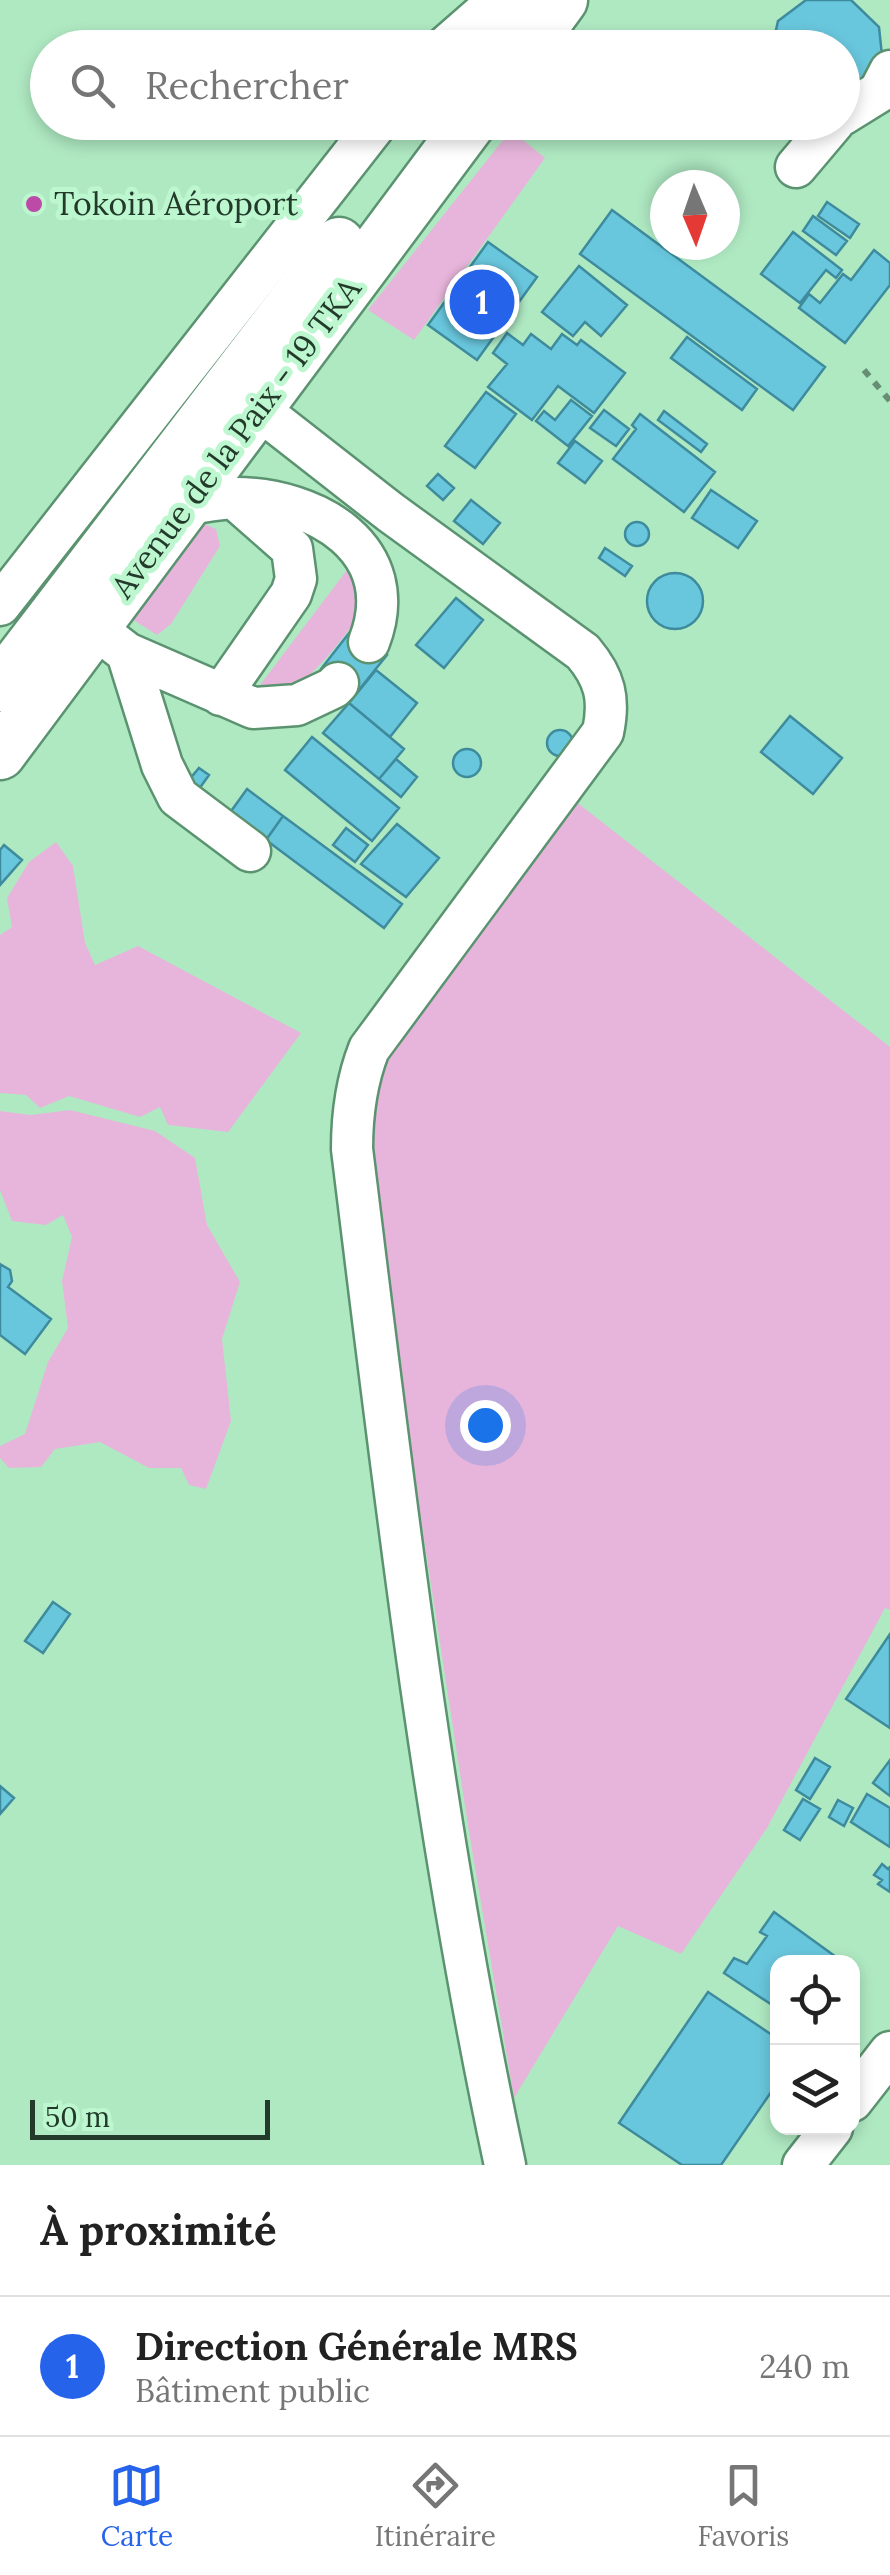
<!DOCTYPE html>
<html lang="fr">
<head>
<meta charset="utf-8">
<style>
	:root { --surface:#fff; --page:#f6f6f6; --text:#222; --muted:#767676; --line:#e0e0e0; --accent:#2563eb }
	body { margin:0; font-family:Lora,serif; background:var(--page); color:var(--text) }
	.controls { position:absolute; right:30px; bottom:30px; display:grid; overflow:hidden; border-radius:20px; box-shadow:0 5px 15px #0003 }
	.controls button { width:90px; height:90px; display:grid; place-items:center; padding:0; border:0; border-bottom:2px solid var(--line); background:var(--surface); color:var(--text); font:50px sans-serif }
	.compass { position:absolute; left:650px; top:170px; width:90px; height:90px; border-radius:50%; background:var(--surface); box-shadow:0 5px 15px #0003; rotate:178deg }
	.scale { position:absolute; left:30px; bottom:25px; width:240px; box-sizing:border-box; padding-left:10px; border:5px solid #233a2b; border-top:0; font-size:28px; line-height:35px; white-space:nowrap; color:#233a2b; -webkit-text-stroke:8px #bcf7cf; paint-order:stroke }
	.you { position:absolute; left:485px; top:1425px; width:35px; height:35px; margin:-25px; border:8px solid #fff; border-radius:50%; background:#1a73e8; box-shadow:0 0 0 15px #1a73e833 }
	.badge { display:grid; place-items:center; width:65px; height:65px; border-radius:50%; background:var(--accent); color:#fff; font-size:32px; font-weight:700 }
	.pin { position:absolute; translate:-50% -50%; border:5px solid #fff; box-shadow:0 2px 10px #0006 }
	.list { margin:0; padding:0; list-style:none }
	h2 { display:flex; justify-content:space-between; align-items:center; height:130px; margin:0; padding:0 40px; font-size:42px }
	h2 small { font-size:32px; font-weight:400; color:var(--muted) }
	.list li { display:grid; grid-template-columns:65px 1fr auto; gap:30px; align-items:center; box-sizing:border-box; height:140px; padding:0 40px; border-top:2px solid var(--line) }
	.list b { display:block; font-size:38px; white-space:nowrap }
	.list p { margin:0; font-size:32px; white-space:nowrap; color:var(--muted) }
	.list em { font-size:32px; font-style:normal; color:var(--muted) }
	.icon { flex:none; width:55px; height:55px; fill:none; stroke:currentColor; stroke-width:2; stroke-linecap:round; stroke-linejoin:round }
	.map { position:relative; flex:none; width:890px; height:2165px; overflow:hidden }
	.search { position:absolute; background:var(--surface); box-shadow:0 5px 15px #0003; left:30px; right:30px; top:30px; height:110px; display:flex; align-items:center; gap:25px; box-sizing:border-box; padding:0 35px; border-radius:55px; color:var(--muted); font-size:38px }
	.sheet { height:270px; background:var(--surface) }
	nav { display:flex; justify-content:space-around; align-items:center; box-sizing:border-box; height:140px; border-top:2px solid var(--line); background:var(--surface); font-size:28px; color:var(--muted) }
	nav a { display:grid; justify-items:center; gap:5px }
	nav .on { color:var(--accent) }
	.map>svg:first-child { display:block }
	.green { fill:#e7b5db }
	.building { fill:#69c7dd; stroke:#3e8b9d; stroke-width:2.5 }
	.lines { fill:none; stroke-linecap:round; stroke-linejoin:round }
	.minor-casing { stroke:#5b9370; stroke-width:45 }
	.major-casing { stroke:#5b9370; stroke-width:55 }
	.path { stroke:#668e74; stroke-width:6; stroke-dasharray:8 8; stroke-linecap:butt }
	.minor { stroke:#fff; stroke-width:40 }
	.major { stroke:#fff; stroke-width:50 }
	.poi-dot { fill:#bc4ba7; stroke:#bcf7cf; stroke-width:4 }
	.labels { text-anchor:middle; stroke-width:10; stroke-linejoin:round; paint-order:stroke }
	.poi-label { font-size:32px; fill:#233a2b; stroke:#bcf7cf; text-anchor:start }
	.street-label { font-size:32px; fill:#233a2b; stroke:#bcf7cf }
</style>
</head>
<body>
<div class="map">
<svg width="890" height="2165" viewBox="0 0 890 2165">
	<rect width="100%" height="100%" fill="#afe9c2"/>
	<path class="green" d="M511 130 545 158 414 340 368 310Z
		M200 522 216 529 220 546 171 624 157 635 121 612Z
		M353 562 360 614C346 635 309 684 286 690 276 692 264 692 254 693Z
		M575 801 890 1047V1610L885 1608 767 1828 681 1954 618 1926 514 2098 469 1832 369 1181 365 1102 386 1049Z
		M56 842 73 866 85 943 95 965 138 946 301 1033 228 1132 168 1125 160 1107 140 1117 69 1096 40 1108 26 1095 0 1093V935L12 927 7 898 29 862Z
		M70 1110 155 1131 195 1158 207 1225 240 1282 222 1339 231 1421 206 1489 189 1485 181 1468H149L100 1442 55 1449 41 1467 9 1468 0 1458V1446L25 1434 48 1362 68 1328 62 1281 72 1237 63 1215 46 1225 12 1221 0 1190V1111L31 1115Z"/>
	<path class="building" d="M806 0H851L879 27 883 65 842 104V48H772L778 21Z
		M827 202 859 224 850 238 818 216Z
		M612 210 825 367 793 410 580 254Z
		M813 216 847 241 836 255 803 231Z
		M793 232 842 270 836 278 826 270 800 303 761 274Z
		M488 242 537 277 477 360 428 325Z
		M874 250 890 263V285L845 343 799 308 809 294 820 303 843 274 851 280Z
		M579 266 627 305 601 336 585 322 573 336 542 312Z
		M507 333 523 345 531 334 551 349 562 334 577 345 581 340 625 373 594 413 558 386 532 420 488 387 507 364 493 353Z
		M687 337 757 389 742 410 671 358Z
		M486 392 516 414 475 468 445 446Z
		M571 400 592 416 568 446 536 421 544 411 555 420Z
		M604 410 629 429 616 446 590 428Z
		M664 411 707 444 701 452 658 420Z
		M640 414 715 472 684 512 613 459 636 429 632 425Z
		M575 441 602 461 585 483 558 463Z
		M438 474 454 488 443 500 427 486Z
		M711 490 757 521 738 548 692 518Z
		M471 500 500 523 483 544 454 521Z
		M625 534a12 12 0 1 1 24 0a12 12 0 1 1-24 0Z
		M605 548 632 566 625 576 599 558Z
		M647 601a28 28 0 1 1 56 0a28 28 0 1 1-56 0Z
		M456 598 483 620 444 668 416 645Z
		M353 628 387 655 354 696 321 669Z
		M376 670 417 703 390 737 349 703Z
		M349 703 404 749 379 779 323 733Z
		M790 716 842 758 813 794 761 752Z
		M547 743a13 13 0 1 1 26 0a13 13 0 1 1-26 0Z
		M312 737 399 808 372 841 285 770Z
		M453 763a14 14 0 1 1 28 0a14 14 0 1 1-28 0Z
		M396 759 417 777 401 797 379 779Z
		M199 768 209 775 199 789 188 781Z
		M247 789 283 816 266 840 229 814Z
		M283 816 402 904 384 928 266 840Z
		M397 824 439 858 406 897 361 864Z
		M346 828 368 845 355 862 333 845Z
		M4 845 22 860 0 885V850Z
		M0 1264 10 1270 12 1281 8 1287 51 1319 25 1354 0 1335Z
		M53 1602 70 1614 43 1653 25 1641Z
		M890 1634V1728L846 1699Z
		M815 1758 830 1767 810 1799 796 1790Z
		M890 1760V1796L873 1783Z
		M0 1786 14 1798 0 1814Z
		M867 1794 890 1808V1847L851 1822Z
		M803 1799 820 1809 800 1840 784 1830Z
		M838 1800 853 1808 844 1826 829 1817Z
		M882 1864 888 1869 890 1867V1892L878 1884 882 1880 874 1875Z
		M774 1912 843 1962H778V2009L724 1973 734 1958 747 1964 767 1936 760 1932Z
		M708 1992 778 2039V2082L721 2165H682L619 2123Z"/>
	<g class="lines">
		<g class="minor-casing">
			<path id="minor" d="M444 48 499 0
				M842 115 879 92 890 71
				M796 167 834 122
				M257 408 390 512 583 652C605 678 610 699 603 732L369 1049C356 1082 352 1114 352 1149 394 1489 433 1830 505 2165
				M187 504C202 502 218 499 233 498 315 497 405 549 369 642
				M0 605 378 122
				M70 609 127 653 253 708 297 705 333 688 338 683
				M127 653 162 765 178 797 250 851
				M221 695 291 594 296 579 292 549 234 498
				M852 2101 890 2052
				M803 2165 832 2128"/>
		</g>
		<g class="major-casing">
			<path id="major" d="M480 48 513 0
				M527 48 562 0
				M0 686 339 243
				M0 754 471 122"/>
		</g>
		<path class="path" d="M864 370 890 401"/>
		<use href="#minor" class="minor"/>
		<use href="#major" class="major"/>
	</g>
	<circle class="poi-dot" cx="34" cy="204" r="10"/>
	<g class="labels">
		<g class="poi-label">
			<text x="54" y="215">Tokoin Aéroport</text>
		</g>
		<g class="street-label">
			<text transform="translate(236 438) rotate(-53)" y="11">Avenue de la Paix - 19 TKA</text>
		</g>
	</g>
</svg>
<div class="controls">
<button><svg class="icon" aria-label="locate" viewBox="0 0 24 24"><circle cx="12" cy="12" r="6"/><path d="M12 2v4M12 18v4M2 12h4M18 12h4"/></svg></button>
<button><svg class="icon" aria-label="layers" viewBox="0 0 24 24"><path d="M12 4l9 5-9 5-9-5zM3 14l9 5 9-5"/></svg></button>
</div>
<svg class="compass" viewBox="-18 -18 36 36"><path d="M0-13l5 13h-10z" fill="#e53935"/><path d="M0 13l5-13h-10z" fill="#767676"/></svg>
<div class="scale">50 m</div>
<div class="you"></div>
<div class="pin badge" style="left:482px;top:302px">1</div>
<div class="search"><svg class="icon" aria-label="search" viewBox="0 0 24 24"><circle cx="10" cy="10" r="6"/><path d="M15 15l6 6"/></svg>Rechercher</div>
</div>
<section class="sheet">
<h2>À proximité<small></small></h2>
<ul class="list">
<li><span class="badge">1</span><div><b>Direction Générale MRS</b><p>Bâtiment public</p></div><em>240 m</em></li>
</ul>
</section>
<nav>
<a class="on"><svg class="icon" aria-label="map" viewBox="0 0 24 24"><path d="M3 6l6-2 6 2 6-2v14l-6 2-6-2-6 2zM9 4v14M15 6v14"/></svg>Carte</a>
<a><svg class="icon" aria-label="directions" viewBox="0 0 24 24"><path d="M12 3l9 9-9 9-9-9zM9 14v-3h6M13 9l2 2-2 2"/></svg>Itinéraire</a>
<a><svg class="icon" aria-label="saved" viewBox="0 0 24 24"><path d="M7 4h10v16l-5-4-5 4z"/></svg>Favoris</a>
</nav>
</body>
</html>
